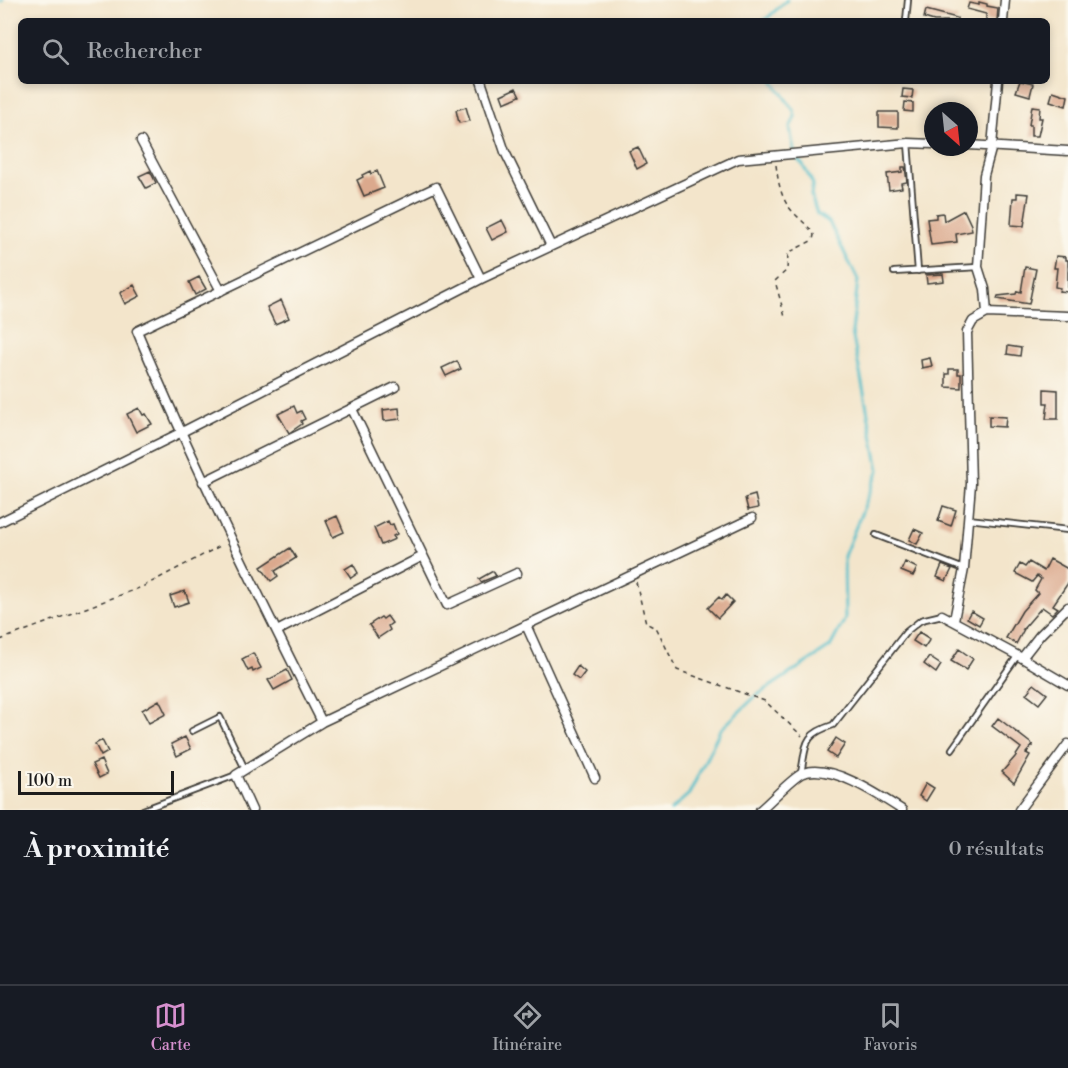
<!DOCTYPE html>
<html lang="fr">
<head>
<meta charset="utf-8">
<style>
	:root { --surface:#171b24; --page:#20242c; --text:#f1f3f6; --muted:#9ea1a6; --line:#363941; --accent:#d690ce }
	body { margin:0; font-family:"Libre Bodoni",serif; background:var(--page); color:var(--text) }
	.compass { position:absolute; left:924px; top:102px; width:54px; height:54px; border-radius:50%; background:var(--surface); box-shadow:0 3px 9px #0003; rotate:153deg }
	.scale { position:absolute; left:18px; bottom:15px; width:156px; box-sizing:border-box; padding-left:6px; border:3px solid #1c1c1c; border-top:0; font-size:16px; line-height:21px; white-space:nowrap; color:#1c1c1c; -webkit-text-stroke:4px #fbf7ec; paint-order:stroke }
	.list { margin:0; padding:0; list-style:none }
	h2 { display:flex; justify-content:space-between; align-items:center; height:78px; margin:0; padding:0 24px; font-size:26px }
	h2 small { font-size:20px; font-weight:400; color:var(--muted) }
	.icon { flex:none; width:33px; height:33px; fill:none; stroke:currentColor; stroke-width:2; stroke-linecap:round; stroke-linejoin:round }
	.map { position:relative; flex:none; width:1068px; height:810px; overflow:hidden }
	.search { position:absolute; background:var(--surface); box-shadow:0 3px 9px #0003; left:18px; right:18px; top:18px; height:66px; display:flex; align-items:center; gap:15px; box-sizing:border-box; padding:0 21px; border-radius:9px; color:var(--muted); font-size:22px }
	.sheet { height:174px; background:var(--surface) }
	nav { display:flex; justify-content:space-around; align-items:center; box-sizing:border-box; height:84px; border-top:2px solid var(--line); background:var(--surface); font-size:16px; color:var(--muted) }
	nav a { display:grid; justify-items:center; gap:3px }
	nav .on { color:var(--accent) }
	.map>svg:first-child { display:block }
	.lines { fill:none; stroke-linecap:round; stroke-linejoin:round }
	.stream { stroke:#51beca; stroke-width:3 }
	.building { fill:#dba98d }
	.service-casing { stroke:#3c3a36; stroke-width:8 }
	.minor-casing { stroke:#3c3a36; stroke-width:11 }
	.path { stroke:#3c3a36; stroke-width:1.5; stroke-dasharray:4.5 4.5; stroke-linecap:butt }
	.service { stroke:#fff; stroke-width:4.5 }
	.minor { stroke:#fff; stroke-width:8 }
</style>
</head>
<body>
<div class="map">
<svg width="1068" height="810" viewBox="0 0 1068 810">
	<rect width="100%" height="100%" fill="#fbf7ec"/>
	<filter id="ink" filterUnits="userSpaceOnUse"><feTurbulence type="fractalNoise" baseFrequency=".0167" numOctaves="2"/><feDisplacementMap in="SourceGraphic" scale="12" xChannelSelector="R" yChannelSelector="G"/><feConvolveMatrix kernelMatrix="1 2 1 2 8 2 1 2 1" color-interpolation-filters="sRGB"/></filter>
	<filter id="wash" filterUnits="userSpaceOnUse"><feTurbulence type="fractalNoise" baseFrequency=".008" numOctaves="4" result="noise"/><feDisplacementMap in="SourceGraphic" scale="24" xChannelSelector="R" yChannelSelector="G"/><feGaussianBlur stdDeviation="1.35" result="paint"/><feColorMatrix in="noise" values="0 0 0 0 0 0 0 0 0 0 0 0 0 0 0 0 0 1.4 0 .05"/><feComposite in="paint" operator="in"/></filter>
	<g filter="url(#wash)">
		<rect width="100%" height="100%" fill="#f3e5cb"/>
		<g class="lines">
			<path class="stream" d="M0 2 3 0
				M764 21 787 0
				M671 810 689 794 720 730 756 696 830 647 845 619 844 556 879 470 852 332 858 280 829 222 817 214 811 195 813 184 803 165 796 158 794 151 790 128 795 117 794 111 773 81"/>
		</g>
		<g id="blocks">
			<path class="building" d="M979 2 987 4V6L998 8 997 21H986V14L967 9 969 3 979 5Z
				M926 10 957 18V21H934L924 18Z
				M1020 81 1033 84 1030 96 1016 92Z
				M516 88 520 96 504 103 501 95Z
				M903 89 913 90 912 98 902 97Z
				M1053 91 1068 96 1066 106 1050 101Z
				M905 102 913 103V112L904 111Z
				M1032 106 1040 107 1039 118H1042L1038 136H1031V125H1029Z
				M466 107 470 121 459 123 456 110Z
				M879 112H898V128L879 127Z
				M638 147 646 164 637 169 629 151Z
				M902 167H905L907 182 901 183 902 188 889 190 887 174 902 172Z
				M150 171 156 183 146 188 139 176Z
				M370 171 371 174 377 171 384 188 364 196 357 180 363 177 362 175Z
				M1017 193 1029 194 1024 226 1011 225 1013 198H1017Z
				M964 210 971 225 972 231 956 234 957 242 931 245 927 219 936 218V214L943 213 944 221Z
				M502 220 508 232 492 240 486 228Z
				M1056 256 1066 257V260H1068V292L1059 291 1060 288 1055 287 1057 268H1054Z
				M1025 267 1036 269 1029 304 997 299 998 296 1016 294 1017 291 1021 292Z
				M943 274 944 281 927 283 926 275Z
				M199 277 206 289 195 295 189 282Z
				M134 285 140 296 125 304 120 293Z
				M281 300 289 318 275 324 267 307Z
				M1008 346 1021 348 1020 356 1007 354Z
				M930 358 932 366 922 368 921 360Z
				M457 361 461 369 446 376 442 368Z
				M949 369H958V374H961V388L946 387V374H949Z
				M1044 389 1058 390V419H1046L1048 403H1044Z
				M294 406 297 413 301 411 305 419 301 421 302 424 289 433 278 414Z
				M139 408 143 415 146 414 152 424 136 432 127 414Z
				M399 408 400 419 384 421 383 410Z
				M989 416 1006 417 1005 427 989 426Z
				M755 495 758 508 748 510 745 498Z
				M943 506 956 510 951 526 938 521Z
				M337 516 344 532 333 537 326 521Z
				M388 521 390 525 393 524 397 534 393 536 395 539 381 545 374 528Z
				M914 529 923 533 917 544 909 540Z
				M290 548 296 558 275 571 278 576 271 581 261 567Z
				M1050 559 1068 569V583L1053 605 1058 608 1052 614 1042 607 1023 629H1024L1016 644 1006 638 1022 611 1038 593 1035 590 1041 579 1037 576 1032 582 1015 573 1020 564 1025 567 1029 562 1044 571Z
				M905 562 917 568 913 576 901 571Z
				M353 564 358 573 351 578 345 569Z
				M942 565 952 569 946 581 937 577Z
				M493 571 496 576 481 582 479 579Z
				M185 591 189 602 174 607 170 596Z
				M726 595 733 602 718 618 708 608 719 597 722 600Z
				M971 611 983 618 979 625 967 618Z
				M387 616 392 623 388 626 390 630 378 638 369 625 381 617 383 619Z
				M919 632 930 639 924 648 913 641Z
				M959 649 973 659 966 670 951 661Z
				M253 653 261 668 253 672 252 669 248 671 242 659Z
				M929 657 941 665 936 673 924 664Z
				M578 666 585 672 579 680 572 675Z
				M287 670 292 680 274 690 268 680Z
				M1034 684 1047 694 1039 704 1026 694Z
				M159 700 166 714 149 723 142 710Z
				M998 718 1033 745 1026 753 1030 755 1014 783 1002 772 1015 757 1021 748 992 726Z
				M185 737 191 749 177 756 171 744Z
				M836 738 845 744 836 758 827 752Z
				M102 740 108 752 101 756 95 744Z
				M101 760 107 774 99 778 92 764Z
				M926 783 934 788 926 801 919 796Z"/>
		</g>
	</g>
	<g filter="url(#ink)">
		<use href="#blocks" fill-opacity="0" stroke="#3c3a36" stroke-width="1.5"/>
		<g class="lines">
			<g class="service-casing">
				<path id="service" d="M906 21 908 0
					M908 143 918 271
					M894 272 978 267
					M968 519 1068 530
					M876 535 964 569
					M192 731 220 717 245 769
					M952 749 1018 655
					M801 773C807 744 802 735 833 725L906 632 921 620 942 615
					M143 810 236 775"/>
			</g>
			<g class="minor-casing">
				<path id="minor" d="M1003 21 1005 0
					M481 81 505 152 551 246
					M141 141 221 291
					M969 145 1068 151
					M987 313 985 289 978 267 984 175 992 146 998 81
					M352 409 447 605 517 573
					M203 482 395 387
					M0 522 180 433 481 279 738 159 908 143 933 144
					M942 615 1022 658 1068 685
					M954 620 964 569 971 484 967 332 973 321 987 313 1068 316
					M526 625 595 778
					M277 631 423 556
					M1022 658 1040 635 1068 607
					M322 722C257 593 193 464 137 331L436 187 481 279
					M252 810 236 775 322 722 752 518
					M760 810C770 802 793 777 803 773 831 763 879 795 902 810
					M1019 810 1068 744"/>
			</g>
			<path class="path" d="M776 165C778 180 780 194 788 206 796 217 807 223 814 235L813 240 788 253 787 270 775 281 785 317
				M636 582 646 623 657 629 677 670 765 701 802 736
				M0 640 142 587 222 545"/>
			<use href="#service" class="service"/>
			<use href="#minor" class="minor"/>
		</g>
	</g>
</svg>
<svg class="compass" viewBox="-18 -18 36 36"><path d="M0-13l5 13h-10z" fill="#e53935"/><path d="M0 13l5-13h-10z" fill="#9ea1a6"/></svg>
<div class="scale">100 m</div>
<div class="search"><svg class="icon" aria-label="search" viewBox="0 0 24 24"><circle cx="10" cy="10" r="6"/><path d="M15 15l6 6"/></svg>Rechercher</div>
</div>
<section class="sheet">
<h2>À proximité<small>0 résultats</small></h2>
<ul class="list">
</ul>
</section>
<nav>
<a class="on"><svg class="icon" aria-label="map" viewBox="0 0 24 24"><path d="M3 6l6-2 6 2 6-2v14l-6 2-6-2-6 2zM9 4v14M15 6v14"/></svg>Carte</a>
<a><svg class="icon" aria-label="directions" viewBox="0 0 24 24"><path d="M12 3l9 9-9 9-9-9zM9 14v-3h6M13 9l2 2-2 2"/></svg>Itinéraire</a>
<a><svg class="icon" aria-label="saved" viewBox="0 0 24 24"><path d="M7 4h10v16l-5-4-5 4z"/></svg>Favoris</a>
</nav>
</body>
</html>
